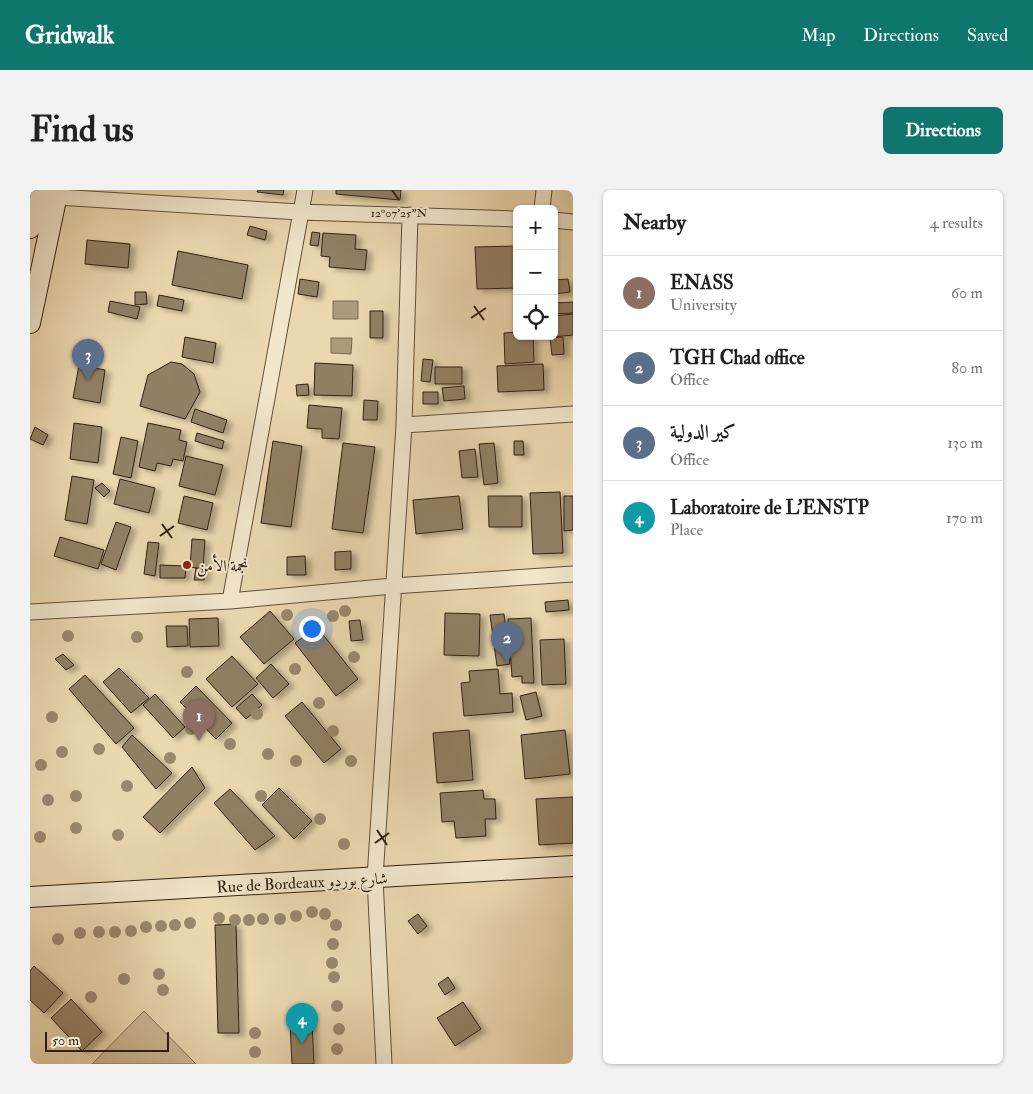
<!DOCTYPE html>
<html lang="en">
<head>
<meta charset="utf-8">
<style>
	:root { --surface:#fff; --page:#f2f2f2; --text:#202124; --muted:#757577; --line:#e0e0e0; --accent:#0f766e }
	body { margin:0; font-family:"IM FELL Double Pica",Amiri,serif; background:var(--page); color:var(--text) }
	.controls { position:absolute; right:15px; top:15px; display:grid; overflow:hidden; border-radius:8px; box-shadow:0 1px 4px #0004 }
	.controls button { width:45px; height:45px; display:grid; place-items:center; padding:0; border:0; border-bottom:1px solid var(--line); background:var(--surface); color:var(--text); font:25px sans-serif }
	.scale { position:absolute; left:15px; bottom:12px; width:124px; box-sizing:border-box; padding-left:5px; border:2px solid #322112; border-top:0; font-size:14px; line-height:18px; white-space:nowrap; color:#322112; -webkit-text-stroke:4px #f2e6cc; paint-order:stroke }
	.you { position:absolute; left:281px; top:438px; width:18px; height:18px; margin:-12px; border:4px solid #fff; border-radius:50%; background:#1a73e8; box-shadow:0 0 0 8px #1a73e833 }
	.badge { display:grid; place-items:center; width:32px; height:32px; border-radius:50%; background:var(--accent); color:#fff; font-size:16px; font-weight:700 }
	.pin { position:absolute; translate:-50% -41px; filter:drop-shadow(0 1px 2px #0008) }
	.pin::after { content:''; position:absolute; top:26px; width:18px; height:15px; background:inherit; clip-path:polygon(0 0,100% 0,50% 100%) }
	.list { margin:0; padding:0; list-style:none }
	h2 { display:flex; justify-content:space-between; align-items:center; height:65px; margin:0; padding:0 20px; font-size:21px }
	h2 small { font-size:16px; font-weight:400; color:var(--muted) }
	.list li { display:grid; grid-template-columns:32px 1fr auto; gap:15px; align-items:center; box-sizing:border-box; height:75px; padding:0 20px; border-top:1px solid var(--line) }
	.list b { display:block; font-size:19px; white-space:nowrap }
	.list p { margin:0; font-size:16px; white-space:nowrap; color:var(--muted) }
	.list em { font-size:16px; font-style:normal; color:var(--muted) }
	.icon { flex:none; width:28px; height:28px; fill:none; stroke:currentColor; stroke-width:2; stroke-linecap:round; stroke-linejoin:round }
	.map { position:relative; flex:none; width:543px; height:874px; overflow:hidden; border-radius:8px }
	header { display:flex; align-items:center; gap:30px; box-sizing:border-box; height:70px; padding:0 25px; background:var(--accent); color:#fff }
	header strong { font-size:24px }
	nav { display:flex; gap:28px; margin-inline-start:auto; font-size:18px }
	.intro { display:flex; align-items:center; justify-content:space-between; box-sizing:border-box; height:120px; padding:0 30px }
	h1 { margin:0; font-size:35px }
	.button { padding:12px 22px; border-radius:8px; background:var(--accent); color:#fff; font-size:18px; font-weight:700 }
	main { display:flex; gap:30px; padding:0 30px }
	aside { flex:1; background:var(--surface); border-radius:8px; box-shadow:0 1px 4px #0004 }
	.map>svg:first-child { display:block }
	.green { fill:#ccb995; stroke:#7f6d54 }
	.water { fill:#ac9a7a; stroke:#7b6a50 }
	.building { fill:#928064; stroke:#322112; filter:url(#shadow) }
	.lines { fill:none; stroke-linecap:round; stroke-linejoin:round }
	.street-casing { stroke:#604f3a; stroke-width:17 }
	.secondary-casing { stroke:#322112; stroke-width:22 }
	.street { stroke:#f2e6cc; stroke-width:15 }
	.secondary { stroke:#f2e6cc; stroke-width:20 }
	.tree { fill:#9a886b }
	.ticks { fill:none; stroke:#322112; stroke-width:2 }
	.poi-dot { fill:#8f2418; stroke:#f2e6cc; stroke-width:2 }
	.labels { text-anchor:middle; stroke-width:4; stroke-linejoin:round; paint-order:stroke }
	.poi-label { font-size:16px; fill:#322112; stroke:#f2e6cc; text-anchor:start }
	.street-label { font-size:16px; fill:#322112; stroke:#f2e6cc }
	.ticks-label { font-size:12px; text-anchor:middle; fill:#322112; stroke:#f2e6cc; stroke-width:4; stroke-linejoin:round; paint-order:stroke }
</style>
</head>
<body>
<header>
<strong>Gridwalk</strong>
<nav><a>Map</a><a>Directions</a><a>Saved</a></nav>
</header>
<div class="intro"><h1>Find us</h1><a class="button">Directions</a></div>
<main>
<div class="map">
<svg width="543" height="874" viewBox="0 0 543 874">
	<defs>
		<filter id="shadow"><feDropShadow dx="5.5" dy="3" stdDeviation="2.5" flood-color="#0004"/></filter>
	</defs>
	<rect width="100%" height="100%" fill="#ebd8b0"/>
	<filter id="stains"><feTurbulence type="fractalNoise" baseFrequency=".004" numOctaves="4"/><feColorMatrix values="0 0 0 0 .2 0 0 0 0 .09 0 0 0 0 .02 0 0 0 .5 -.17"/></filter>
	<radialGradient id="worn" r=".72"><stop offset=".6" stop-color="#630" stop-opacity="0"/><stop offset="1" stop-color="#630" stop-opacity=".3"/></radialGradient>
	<path class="green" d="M114 821 166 874H62Z"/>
	<path class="water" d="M303 111H328V129H303Z
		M301 148H322L321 164 301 163Z"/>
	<path class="building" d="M228 0H254L253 5 227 2Z
		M306 0H371L370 10 306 4Z
		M220 36 237 41 235 50 217 45Z
		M282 42 290 43 288 56 280 55Z
		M293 43 326 45 325 59 337 60 335 80 299 77 300 67 291 66Z
		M57 50 100 54 98 78 55 74Z
		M487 56V98L447 99 445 57Z
		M148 61 218 75 212 109 142 95Z
		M270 89 289 92 287 107 268 104Z
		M538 89 540 102 524 104V90Z
		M105 102H116L117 114 105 115Z
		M129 105 154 110 152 121 127 116Z
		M80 111 110 117 107 129 78 122Z
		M543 112V123L524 124V113Z
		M340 121H353V148H340Z
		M543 124V145L522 147 524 146V126Z
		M487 142V146H503L504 172 475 174 474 143Z
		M155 147 186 153 183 173 152 167Z
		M533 147 534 164 522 165 520 148Z
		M393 169 403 170 400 192 391 191Z
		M141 172 152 174 164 184 170 202 155 229 110 216 118 185Z
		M285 173 323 175 322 206 284 205Z
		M513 174 514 200 468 202 467 176Z
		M49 175 75 180 70 213 43 208Z
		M405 177H432V194H405Z
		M278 194 279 205 267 206 266 195Z
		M434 196 435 209 414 211 412 198Z
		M393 202H408V214H393Z
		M334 210 348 211 347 230H333Z
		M279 215 312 218 309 249 292 248V239L277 238Z
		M165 219 197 230 193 243 161 232Z
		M44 233 72 237 68 273 40 269Z
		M118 233 151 240 149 250 157 252 153 271 143 269 141 276 127 273 125 281 109 277Z
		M5 237 18 245 13 255 0 249Z
		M167 243 194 251 192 259 165 251Z
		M91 247 108 251 101 288 83 284Z
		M243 251 272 256 261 337 231 333Z
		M484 251H493L494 265H484Z
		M313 253 345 257 333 343 302 339Z
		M464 253 468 293 454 295 449 254Z
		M445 259 448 287 432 288 429 261Z
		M156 266 193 275 185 305 149 296Z
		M42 286 64 290 57 334 35 330Z
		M90 289 125 298 119 323 84 314Z
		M72 293 80 301 74 307 65 298Z
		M530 302 533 363 503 364 500 303Z
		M154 306 183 313 177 340 148 333Z
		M429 306 433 339 386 344 383 310Z
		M458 306H492V337H459Z
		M534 306H543V340L534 341Z
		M86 332 101 337 86 380 71 374Z
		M30 347 74 360 68 379 24 366Z
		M162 349 175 350 173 379 160 377Z
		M118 352 129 353 125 386 114 384Z
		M321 361V379L305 380V362Z
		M275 366 276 385H257V367Z
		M130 375 156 376 155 388H130Z
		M166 378 175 379 174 390H164Z
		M538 410 539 420 516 422 515 412Z
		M240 421 264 449 234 474 210 447Z
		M415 423 450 424 449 466 414 465Z
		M474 424 480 474 467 476 460 425Z
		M188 428 189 456 160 457 159 429Z
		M501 428 504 493H492V486L482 487 478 429Z
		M330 430 333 450 321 451 319 431Z
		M136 436H157L158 456 137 457Z
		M287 437 328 489 306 506 265 453Z
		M534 449 536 494 512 495 510 450Z
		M33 464 44 475 36 480 25 469Z
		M202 466 228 494 202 517 176 489Z
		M241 474 259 494 243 508 226 488Z
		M89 478 119 508 101 523 73 492Z
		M468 479 470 504 482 503 483 522 434 526 431 493 440 492 439 481Z
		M55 485 104 538 86 554 39 499Z
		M166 496 202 533 186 549 150 512Z
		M506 502 512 526 496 530 490 506Z
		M125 504 155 537 143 548 113 515Z
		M222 504 232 515 216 529 206 518Z
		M272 512 311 559 294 573 255 526Z
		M439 540 443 590 407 593 403 543Z
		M535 540 540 584 495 589 491 545Z
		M102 545 142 583 126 599 92 557Z
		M162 577 175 598 130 643 113 627Z
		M249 598 282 631 264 649 232 615Z
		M200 599 245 646 225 660 184 613Z
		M453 600 454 609H465L466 629H455L456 646 426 648 424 631 412 632 410 603Z
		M543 607V653L509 655 506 609Z
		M388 724 397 736 388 744 378 731Z
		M206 734 209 843H188L185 735Z
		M4 776 33 803 14 823 0 810V781Z
		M418 787 425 798 415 805 408 794Z
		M41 809 72 842 52 861 21 828Z
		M433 812 451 839 425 856 407 828Z
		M282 833 284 874H262L260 834Z"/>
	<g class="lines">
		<g class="street-casing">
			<path id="street" d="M27 7 270 22 487 29
				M512 19 514 0
				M524 30 543 32
				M374 235 543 224
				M200 411 275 0
				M0 422 200 411 363 396 543 384
				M354 874 345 688 374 235 380 25"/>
		</g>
		<g class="secondary-casing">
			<path id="secondary" d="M0 38 8 0
				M0 133 28 0
				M0 707 543 676"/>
		</g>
		<use href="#street" class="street"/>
		<use href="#secondary" class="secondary"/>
	</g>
	<g class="tree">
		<circle cx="315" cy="421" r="6"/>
		<circle cx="257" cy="425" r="6"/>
		<circle cx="303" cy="426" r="6"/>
		<circle cx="38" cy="446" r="6"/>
		<circle cx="107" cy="447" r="6"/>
		<circle cx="324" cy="467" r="6"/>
		<circle cx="265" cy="479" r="6"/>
		<circle cx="157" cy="482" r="6"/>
		<circle cx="289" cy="513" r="6"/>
		<circle cx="227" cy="524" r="6"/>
		<circle cx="22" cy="527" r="6"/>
		<circle cx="161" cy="539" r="6"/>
		<circle cx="303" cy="541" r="6"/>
		<circle cx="200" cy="554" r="6"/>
		<circle cx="69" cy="559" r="6"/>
		<circle cx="32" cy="562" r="6"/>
		<circle cx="238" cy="564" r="6"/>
		<circle cx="140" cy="568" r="6"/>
		<circle cx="266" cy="571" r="6"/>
		<circle cx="321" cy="571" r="6"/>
		<circle cx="11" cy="575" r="6"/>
		<circle cx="97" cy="596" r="6"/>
		<circle cx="46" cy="606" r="6"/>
		<circle cx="231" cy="606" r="6"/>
		<circle cx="18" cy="610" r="6"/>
		<circle cx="290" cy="629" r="6"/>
		<circle cx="46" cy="638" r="6"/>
		<circle cx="88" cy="645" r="6"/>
		<circle cx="10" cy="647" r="6"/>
		<circle cx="314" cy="654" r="6"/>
		<circle cx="282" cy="722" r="6"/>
		<circle cx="295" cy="724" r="6"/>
		<circle cx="266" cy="726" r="6"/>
		<circle cx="189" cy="728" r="6"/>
		<circle cx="233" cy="729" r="6"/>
		<circle cx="250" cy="729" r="6"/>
		<circle cx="205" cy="730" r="6"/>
		<circle cx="219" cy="730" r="6"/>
		<circle cx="160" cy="733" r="6"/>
		<circle cx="145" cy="735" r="6"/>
		<circle cx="306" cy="735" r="6"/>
		<circle cx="131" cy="736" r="6"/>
		<circle cx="116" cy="737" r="6"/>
		<circle cx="101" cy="741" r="6"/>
		<circle cx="69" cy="742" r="6"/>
		<circle cx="85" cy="742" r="6"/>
		<circle cx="50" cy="743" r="6"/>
		<circle cx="28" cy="749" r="6"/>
		<circle cx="303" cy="754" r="6"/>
		<circle cx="302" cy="773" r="6"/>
		<circle cx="129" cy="784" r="6"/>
		<circle cx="304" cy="787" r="6"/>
		<circle cx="94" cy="789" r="6"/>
		<circle cx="133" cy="800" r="6"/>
		<circle cx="61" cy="807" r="6"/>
		<circle cx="307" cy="816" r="6"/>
		<circle cx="309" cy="839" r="6"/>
		<circle cx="225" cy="843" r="6"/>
		<circle cx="307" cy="859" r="6"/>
		<circle cx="225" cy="862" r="6"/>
	</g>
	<path class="ticks" d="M362 0 369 10M444 116 454 130M441 128 456 118M132 334 142 348M130 346 144 336M347 640 357 655M345 653 359 643"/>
	<circle class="poi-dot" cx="157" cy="375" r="5"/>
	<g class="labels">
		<g class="poi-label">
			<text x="167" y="381">نجمة الأمن</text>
		</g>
		<g class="street-label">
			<text transform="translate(272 692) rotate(-3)" y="6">Rue de Bordeaux شارع بوردو</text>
		</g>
	</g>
	<g class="ticks-label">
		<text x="369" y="27">12°07'25"N</text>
	</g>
	<rect width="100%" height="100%" filter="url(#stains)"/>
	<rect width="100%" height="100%" fill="url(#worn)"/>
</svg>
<div class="controls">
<button>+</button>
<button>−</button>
<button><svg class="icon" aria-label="locate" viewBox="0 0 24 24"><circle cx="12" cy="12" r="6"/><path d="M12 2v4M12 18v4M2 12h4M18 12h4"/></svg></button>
</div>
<div class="scale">50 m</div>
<div class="you"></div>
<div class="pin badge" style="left:169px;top:551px;background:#8d6e63">1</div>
<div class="pin badge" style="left:477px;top:473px;background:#5c6f8a">2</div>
<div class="pin badge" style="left:58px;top:190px;background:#5c6f8a">3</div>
<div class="pin badge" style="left:272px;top:854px;background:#0f9aa8">4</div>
</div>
<aside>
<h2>Nearby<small>4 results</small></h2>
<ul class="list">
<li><span class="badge" style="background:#8d6e63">1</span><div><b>ENASS</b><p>University</p></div><em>60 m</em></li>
<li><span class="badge" style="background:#5c6f8a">2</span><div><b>TGH Chad office</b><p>Office</p></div><em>80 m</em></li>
<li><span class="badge" style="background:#5c6f8a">3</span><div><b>كير الدولية</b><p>Office</p></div><em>130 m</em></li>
<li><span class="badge" style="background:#0f9aa8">4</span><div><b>Laboratoire de L'ENSTP</b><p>Place</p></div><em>170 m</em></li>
</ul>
</aside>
</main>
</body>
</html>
